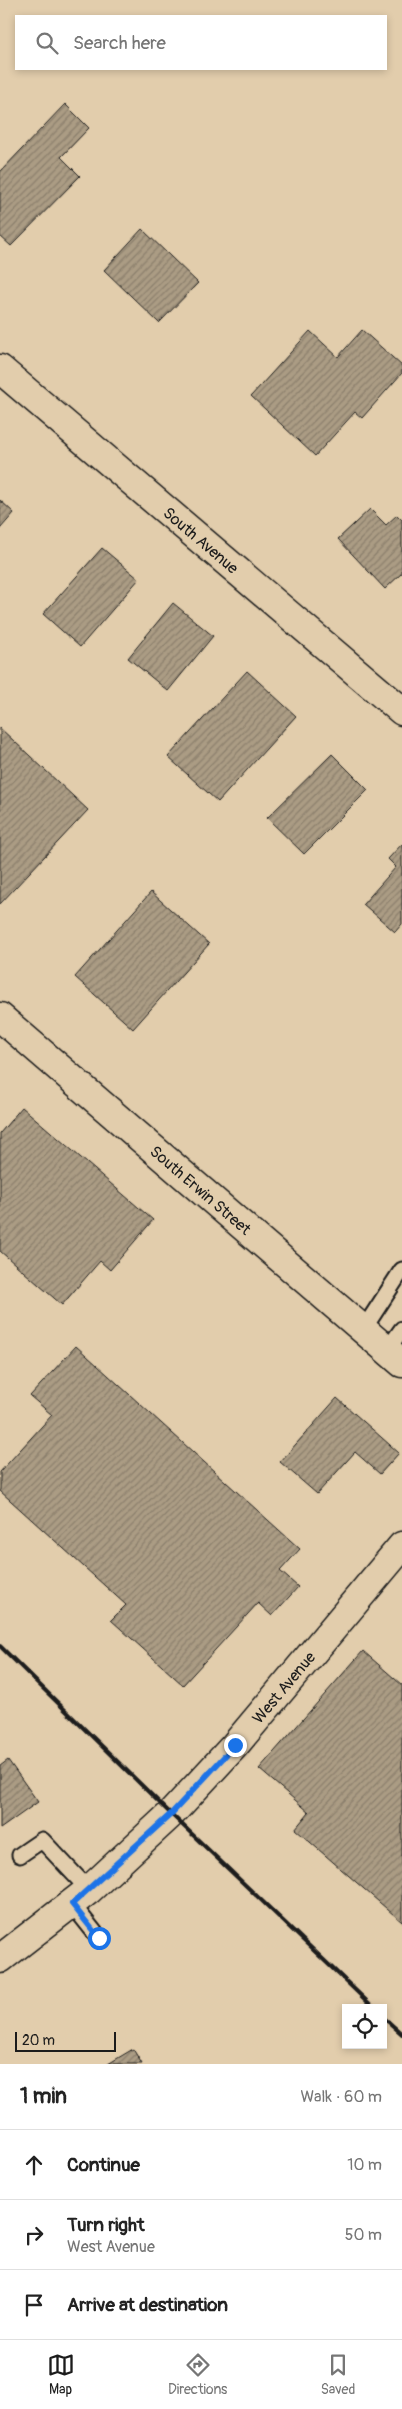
<!DOCTYPE html>
<html lang="en">
<head>
<meta charset="utf-8">
<style>
	:root { --surface:#fff; --page:#f6f6f6; --text:#222; --muted:#767676; --line:#e0e0e0; --accent:#1c1c1c }
	body { margin:0; font-family:Pangolin,sans-serif; background:var(--page); color:var(--text) }
	.controls { position:absolute; right:15px; bottom:15px; display:grid; overflow:hidden; border-radius:0px; box-shadow:0 2px 8px #0003 }
	.controls button { width:45px; height:45px; display:grid; place-items:center; padding:0; border:0; border-bottom:1px solid var(--line); background:var(--surface); color:var(--text); font:25px sans-serif }
	.scale { position:absolute; left:15px; bottom:12px; width:101px; box-sizing:border-box; padding-left:5px; border:2px solid #1c1c1c; border-top:0; font-size:14px; line-height:18px; white-space:nowrap; color:#1c1c1c; -webkit-text-stroke:4px #e2cdac; paint-order:stroke }
	.stop { position:absolute; width:15px; height:15px; margin:-11px; border:4px solid #1a73e8; border-radius:50%; background:#fff }
	.stop.end { background:#1a73e8; border-color:#fff; box-shadow:0 1px 5px #0008 }
	.list { margin:0; padding:0; list-style:none }
	h2 { display:flex; justify-content:space-between; align-items:center; height:65px; margin:0; padding:0 20px; font-size:21px }
	h2 small { font-size:16px; font-weight:400; color:var(--muted) }
	.list li { display:grid; grid-template-columns:32px 1fr auto; gap:15px; align-items:center; box-sizing:border-box; height:70px; padding:0 20px; border-top:1px solid var(--line) }
	.list b { display:block; font-size:19px; white-space:nowrap }
	.list p { margin:0; font-size:16px; white-space:nowrap; color:var(--muted) }
	.list em { font-size:16px; font-style:normal; color:var(--muted) }
	.icon { flex:none; width:28px; height:28px; fill:none; stroke:currentColor; stroke-width:2; stroke-linecap:round; stroke-linejoin:round }
	.map { position:relative; flex:none; width:402px; height:2064px; overflow:hidden }
	.search { position:absolute; background:var(--surface); box-shadow:0 2px 8px #0003; left:15px; right:15px; top:15px; height:55px; display:flex; align-items:center; gap:12px; box-sizing:border-box; padding:0 18px; border-radius:0px; color:var(--muted); font-size:19px }
	.sheet { height:275px; background:var(--surface) }
	nav { display:flex; justify-content:space-around; align-items:center; box-sizing:border-box; height:70px; border-top:1px solid var(--line); background:var(--surface); font-size:14px; color:var(--muted) }
	nav a { display:grid; justify-items:center; gap:2px }
	nav .on { color:var(--accent) }
	.map>svg:first-child { display:block }
	.building { fill:url(#building-hatch); stroke:#1c1c1c }
	.lines { fill:none; stroke-linecap:round; stroke-linejoin:round }
	.lane-casing { stroke:#1c1c1c; stroke-width:19 }
	.street-casing { stroke:#1c1c1c; stroke-width:31 }
	.secondary-casing { stroke:#1c1c1c; stroke-width:31 }
	.lane { stroke:#e2cdac; stroke-width:15 }
	.street { stroke:#e2cdac; stroke-width:28 }
	.secondary { stroke:#e2cdac; stroke-width:28 }
	.rail { stroke:#1c1c1c; stroke-width:4 }
	.route { stroke:#1a73e8; stroke-width:6 }
	.labels { text-anchor:middle; stroke-width:5; stroke-linejoin:round; paint-order:stroke }
	.street-label { font-size:16px; fill:#1c1c1c; stroke:#e2cdac }
</style>
</head>
<body>
<div class="map">
<svg width="402" height="2064" viewBox="0 0 402 2064">
	<defs>
		<pattern id="building-hatch" width="6" height="6" patternUnits="userSpaceOnUse" patternTransform="scale(1.25)"><rect width="6" height="6" fill="#ab9c84"/><path d="M-1 1l2-2M0 6l6-6M5 7l2-2" fill="none" stroke="#8a7e6b"/></pattern>
	</defs>
	<rect width="100%" height="100%" fill="#e2cdac"/>
	<filter id="ink" filterUnits="userSpaceOnUse"><feTurbulence type="fractalNoise" baseFrequency=".02" numOctaves="2"/><feDisplacementMap in="SourceGraphic" scale="10" xChannelSelector="R" yChannelSelector="G"/><feConvolveMatrix kernelMatrix="1 2 1 2 8 2 1 2 1" color-interpolation-filters="sRGB"/></filter>
	<g filter="url(#ink)">
		<path class="building" d="M65 104 89 128 61 157 80 176 11 246 0 236V172Z
			M142 229 198 283 159 323 104 270Z
			M362 330 402 366V373L362 418 355 412 315 456 251 396 310 331 338 357Z
			M0 500 14 513 0 529Z
			M370 509 386 525 397 515 402 520V573L385 589 338 539Z
			M102 548 139 579 80 647 43 614Z
			M173 603 213 636 168 691 128 658Z
			M247 671 296 716 218 802 168 757Z
			M0 728 88 810 0 904Z
			M332 754 368 790 304 854 267 818Z
			M402 844V924L395 932 363 904 396 867 388 859Z
			M151 892 209 944 133 1029 75 977Z
			M22 1107 153 1220 110 1270 100 1261 62 1305 0 1251V1133Z
			M76 1346 300 1549 280 1571 298 1587 272 1616 258 1603 183 1685 111 1620 126 1605 0 1491V1472L52 1415 30 1396Z
			M337 1398 399 1453 380 1474 355 1452 317 1494 280 1462Z
			M363 1651 402 1685V1922L295 1829 309 1812 259 1769Z
			M8 1760 38 1802 0 1829V1766Z
			M133 2049 142 2064H108Z"/>
		<g class="lines">
			<g class="lane-casing">
				<path id="lane" d="M363 1330 402 1270
					M387 1350 402 1329
					M20 1855 42 1840 89 1890
					M72 1904 99 1938"/>
			</g>
			<g class="street-casing">
				<g id="street">
					<path id="s1" d="M0 369 402 711"/>
				</g>
			</g>
			<g class="secondary-casing">
				<g id="secondary">
					<path id="s2" d="M0 1017 402 1363"/>
					<path id="s3" d="M0 1959 89 1890 171 1814 235 1745 402 1546"/>
				</g>
			</g>
			<use href="#lane" class="lane"/>
			<use href="#street" class="street"/>
			<use href="#secondary" class="secondary"/>
			<path class="rail" d="M0 1646 171 1814 374 2008
				M383 2017 402 2034"/>
		</g>
	</g>
	<g class="lines" filter="url(#ink)">
		<path class="route" d="M99 1938 72 1904 171 1814 235 1745"/>
	</g>
	<g class="labels">
		<g class="street-label">
			<text dy="6" stroke="none"><textPath href="#s1" startOffset="264">South Avenue</textPath></text>
			<text dy="6" stroke="none"><textPath href="#s2" startOffset="265">South Erwin Street</textPath></text>
			<text dy="6" stroke="none"><textPath href="#s3" startOffset="394">West Avenue</textPath></text>
		</g>
	</g>
</svg>
<div class="controls">
<button><svg class="icon" aria-label="locate" viewBox="0 0 24 24"><circle cx="12" cy="12" r="6"/><path d="M12 2v4M12 18v4M2 12h4M18 12h4"/></svg></button>
</div>
<div class="scale">20 m</div>
<div class="stop" style="left:99px;top:1938px"></div>
<div class="stop end" style="left:235px;top:1745px"></div>
<div class="search"><svg class="icon" aria-label="search" viewBox="0 0 24 24"><circle cx="10" cy="10" r="6"/><path d="M15 15l6 6"/></svg>Search here</div>
</div>
<section class="sheet">
<h2>1 min<small>Walk · 60 m</small></h2>
<ul class="list">
<li><svg class="icon" aria-label="ahead" viewBox="0 0 24 24"><path d="M12 20V5M6 11l6-6 6 6"/></svg><div><b>Continue</b></div><em>10 m</em></li>
<li><svg class="icon" aria-label="right" viewBox="0 0 24 24"><path d="M7 20v-9h11M14 6l5 5-5 5"/></svg><div><b>Turn right</b><p>West Avenue</p></div><em>50 m</em></li>
<li><svg class="icon" aria-label="arrive" viewBox="0 0 24 24"><path d="M6 21V4h12l-3 4 3 4H6"/></svg><div><b>Arrive at destination</b></div></li>
</ul>
</section>
<nav>
<a class="on"><svg class="icon" aria-label="map" viewBox="0 0 24 24"><path d="M3 6l6-2 6 2 6-2v14l-6 2-6-2-6 2zM9 4v14M15 6v14"/></svg>Map</a>
<a><svg class="icon" aria-label="directions" viewBox="0 0 24 24"><path d="M12 3l9 9-9 9-9-9zM9 14v-3h6M13 9l2 2-2 2"/></svg>Directions</a>
<a><svg class="icon" aria-label="saved" viewBox="0 0 24 24"><path d="M7 4h10v16l-5-4-5 4z"/></svg>Saved</a>
</nav>
</body>
</html>
